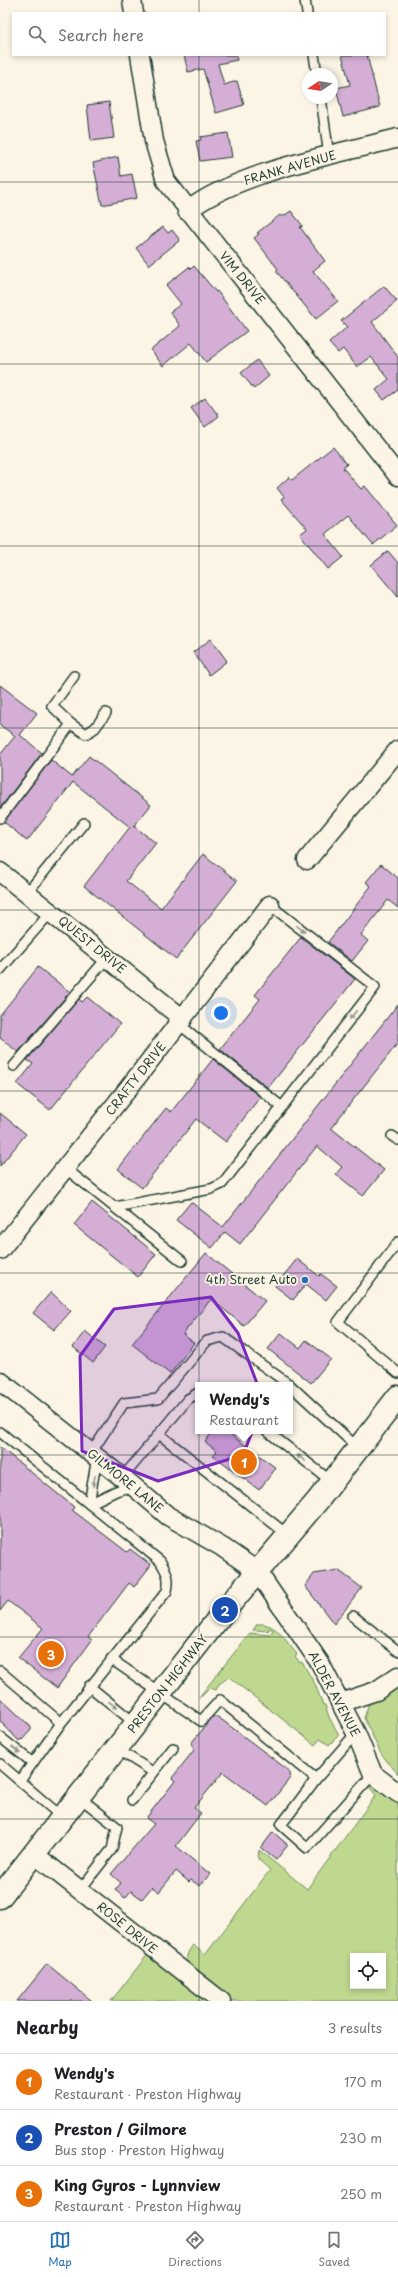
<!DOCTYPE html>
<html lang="en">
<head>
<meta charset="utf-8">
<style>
	:root { --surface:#fff; --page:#f6f6f6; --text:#202124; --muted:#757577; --line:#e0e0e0; --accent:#1f6fb2 }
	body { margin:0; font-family:"Playpen Sans",sans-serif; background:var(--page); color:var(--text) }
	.controls { position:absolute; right:12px; bottom:12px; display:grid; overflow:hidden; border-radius:0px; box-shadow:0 2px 6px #0003 }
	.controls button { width:36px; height:36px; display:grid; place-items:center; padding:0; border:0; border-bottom:1px solid var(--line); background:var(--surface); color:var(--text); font:20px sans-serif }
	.compass { position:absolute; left:302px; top:68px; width:36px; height:36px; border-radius:50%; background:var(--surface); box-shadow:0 2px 6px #0003; rotate:258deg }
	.you { position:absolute; left:221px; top:1013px; width:14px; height:14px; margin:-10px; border:3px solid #fff; border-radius:50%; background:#1a73e8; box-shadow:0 0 0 6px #1a73e833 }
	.badge { display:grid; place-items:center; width:26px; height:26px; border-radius:50%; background:var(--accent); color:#fff; font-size:13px; font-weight:700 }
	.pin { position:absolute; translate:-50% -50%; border:2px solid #fff; box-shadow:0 1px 4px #0006 }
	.popup { position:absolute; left:195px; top:1382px; width:98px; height:52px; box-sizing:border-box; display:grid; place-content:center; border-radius:0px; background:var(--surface); filter:drop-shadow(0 1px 3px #0005); font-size:13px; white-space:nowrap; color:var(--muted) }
	.popup b { font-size:15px; color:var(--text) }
	.popup::after { content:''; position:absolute; left:50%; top:100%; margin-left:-8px; border:8px solid transparent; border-top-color:var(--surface) }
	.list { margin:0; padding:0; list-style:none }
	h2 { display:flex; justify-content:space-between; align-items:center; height:52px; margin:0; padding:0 16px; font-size:17px }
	h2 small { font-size:13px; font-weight:400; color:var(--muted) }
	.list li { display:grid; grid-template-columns:26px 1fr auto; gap:12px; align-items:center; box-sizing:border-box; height:56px; padding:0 16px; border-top:1px solid var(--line) }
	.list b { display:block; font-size:15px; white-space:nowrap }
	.list p { margin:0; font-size:13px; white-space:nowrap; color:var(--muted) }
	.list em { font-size:13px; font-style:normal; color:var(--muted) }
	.icon { flex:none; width:22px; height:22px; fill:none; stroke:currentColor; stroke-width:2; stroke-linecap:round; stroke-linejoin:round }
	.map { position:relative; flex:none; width:398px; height:2001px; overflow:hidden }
	.search { position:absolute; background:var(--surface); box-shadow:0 2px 6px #0003; left:12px; right:12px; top:12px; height:44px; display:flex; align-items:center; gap:10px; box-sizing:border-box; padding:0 14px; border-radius:0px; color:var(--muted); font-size:15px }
	.sheet { height:220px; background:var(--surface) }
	nav { display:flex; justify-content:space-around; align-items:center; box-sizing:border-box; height:56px; border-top:1px solid var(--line); background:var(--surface); font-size:11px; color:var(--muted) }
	nav a { display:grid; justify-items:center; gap:2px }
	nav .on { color:var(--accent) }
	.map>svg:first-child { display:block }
	.green { fill:#bed88f; stroke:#6e8a62; fill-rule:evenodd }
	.building { fill:#d5aed6; stroke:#1f3d34 }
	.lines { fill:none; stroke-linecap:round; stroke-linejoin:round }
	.lane-casing { stroke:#1f3d34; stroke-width:12 }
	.street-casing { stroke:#1f3d34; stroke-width:21 }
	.primary-casing { stroke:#1f3d34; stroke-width:25 }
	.lane { stroke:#fcf5e5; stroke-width:9 }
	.street { stroke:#fcf5e5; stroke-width:18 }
	.primary { stroke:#fcf5e5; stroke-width:22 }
	.oneway { fill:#8e998c }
	.marked { fill:#7b2cbf; fill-opacity:0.2; stroke:#7b2cbf; stroke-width:3; stroke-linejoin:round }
	.grid { fill:none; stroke:#1f3d34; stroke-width:1; stroke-opacity:0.55 }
	.poi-dot { fill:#1f6fb2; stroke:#fcf5e5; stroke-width:1.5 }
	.labels { text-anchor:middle; stroke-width:3.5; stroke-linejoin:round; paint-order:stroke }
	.street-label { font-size:12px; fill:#1f3d34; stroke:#fcf5e5 }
	.poi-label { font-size:12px; fill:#1f3d34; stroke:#fcf5e5; text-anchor:end }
</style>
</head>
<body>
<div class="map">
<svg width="398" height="2001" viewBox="0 0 398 2001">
	<rect width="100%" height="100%" fill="#fcf5e5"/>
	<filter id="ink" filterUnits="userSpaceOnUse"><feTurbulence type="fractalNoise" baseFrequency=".025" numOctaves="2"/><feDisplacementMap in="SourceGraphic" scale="8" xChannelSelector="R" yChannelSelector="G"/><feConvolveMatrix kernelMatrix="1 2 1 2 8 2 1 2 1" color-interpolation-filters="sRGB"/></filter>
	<g filter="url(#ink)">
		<path class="green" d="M257 1624C277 1622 285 1641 297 1654L295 1656 300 1663 302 1662 315 1684 323 1705H325L329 1717 339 1735 329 1745 320 1739 315 1745 229 1677 219 1684 216 1690 210 1688 202 1696 199 1697 250 1633 270 1635 273 1630 269 1628 268 1631 253 1630Z
			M398 1686V1774L381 1754 364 1718 369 1703Z
			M375 1781 398 1799V2001H230L190 1967C184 1958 187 1953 193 1945L205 1955 270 1870 258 1859 259 1850 307 1889 376 1795 369 1787 370 1783ZM353 1956H383V1986H353Z
			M148 1954 208 2001H111Z"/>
		<path class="building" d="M184 55H236L237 60 218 64 224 85 237 81 244 105 216 113 203 69 188 72Z
			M342 55H367L380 107 343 117 336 88 350 85Z
			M109 102 114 138 91 141 87 105Z
			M228 133 232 157 200 161 196 141 201 140 200 137Z
			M118 157 121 176 132 174 137 198 102 205 93 163Z
			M291 211 303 226 300 227 325 261 313 271 338 301 316 319 276 271 278 269 254 238 259 234 257 233 280 215 282 217Z
			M163 227 168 233 172 230 180 240 149 265 136 248Z
			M194 266 216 292 217 291 247 331 206 362 191 343 163 366 151 350 180 326 170 312 181 304 166 285 189 267 191 269Z
			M384 286 397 301 372 322 398 357V390L384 400 376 390 389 379 371 357 357 367 343 349 338 353 329 343 347 327 341 321Z
			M257 360 269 376 254 389 241 373Z
			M205 398 219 416 205 427 191 408Z
			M333 447 347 464 343 468 361 489 365 486 397 525 373 545 348 515 325 534 343 557 328 569 300 534 307 529 281 499 284 497 277 488 289 477 292 480Z
			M388 551 398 563V597L371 565Z
			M211 639 227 661 209 675 193 652Z
			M0 685 37 713 20 735 42 753 0 808V755L15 736 0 725Z
			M89 756 151 805 134 826 156 843 126 881 161 908 203 854 237 881 176 959 84 886 130 827 73 782 27 841 4 822 51 760 72 777Z
			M381 864 398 878V908L388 900 361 935 368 941 352 961 328 942 371 886 366 882Z
			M301 937 355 979 268 1088 220 1049 260 999 255 995Z
			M38 967 70 992 18 1052 0 1038V1015Z
			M87 997 120 1024 50 1110 17 1084 33 1064 27 1060 79 999 82 1002Z
			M398 1004V1043L331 1128 384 1170 363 1196 336 1174 342 1167 317 1146 240 1244 225 1232 212 1248 176 1220 191 1202 223 1227Z
			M213 1059 260 1097 226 1142 196 1119 142 1188 118 1169 166 1108 171 1112Z
			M0 1113 26 1134 0 1166Z
			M92 1202 156 1254 138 1277 74 1225Z
			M206 1253 265 1301 244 1326 211 1299 183 1334 194 1343 170 1374 132 1344Z
			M297 1259 319 1276 321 1274 337 1286 326 1300 306 1284 293 1300 275 1286Z
			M51 1292 71 1311 54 1330 33 1313Z
			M85 1331 105 1347 93 1363 73 1347Z
			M281 1333 300 1348 306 1340 331 1359 311 1383 268 1349Z
			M213 1431H226L276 1468 259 1490 213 1455 217 1451 205 1442Z
			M0 1447 74 1507 72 1510 127 1552 130 1549 151 1565 134 1587 129 1583 88 1637 92 1640 57 1688 18 1658 43 1628 8 1601 0 1611Z
			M338 1570 362 1588 334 1624 305 1586 314 1574Z
			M0 1698 31 1727V1730L22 1740 21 1739 19 1741 0 1721Z
			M213 1717H218L288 1770 290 1778 268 1806 223 1772 194 1808 201 1813 176 1846 210 1874 200 1886 191 1880 189 1882 176 1871 159 1892 152 1887 142 1899 131 1891 125 1898 115 1890 121 1883 111 1874 154 1824 146 1818 175 1781 172 1778 194 1750 192 1742Z
			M273 1832 288 1845 276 1860 261 1848Z
			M47 1964 92 2001H17Z"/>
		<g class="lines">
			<g class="lane-casing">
				<path id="lane" d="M305 0 307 13
					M314 55 317 74
					M321 98 329 156
					M71 724 86 734 95 728 106 713
					M0 818 71 724 52 706 74 676
					M27 893 84 823
					M270 905 375 987 282 1107
					M0 970 51 912
					M14 1066 107 958
					M392 1136 398 1140
					M65 1168 182 1261
					M115 1207 211 1189 222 1184 282 1107 179 1024
					M398 1242 338 1322 398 1373
					M290 1385 358 1448
					M267 1431 332 1482
					M0 1432 160 1561C167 1572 170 1578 167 1591L61 1723 0 1671
					M159 1434 288 1535
					M91 1453 124 1403 158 1399 207 1341 223 1337 290 1385
					M123 1477 188 1399 198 1393
					M89 1504 97 1457
					M89 1504 116 1491 133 1486
					M353 1616 398 1651
					M111 1659 201 1721 220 1700 316 1779 356 1733
					M89 1686 136 1724
					M0 1737 33 1763
					M117 1749 153 1772
					M0 1764 63 1818
					M316 1779 281 1825 307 1848 373 1774
					M20 1781 61 1723
					M79 1797 117 1827 112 1849 80 1890
					M132 1800 173 1748"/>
			</g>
			<g class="street-casing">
				<path id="street" d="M132 0 134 13
					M140 55 154 141 166 181 398 476
					M187 211C239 171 335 155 398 138
					M307 860 398 750
					M0 872 183 1019
					M0 1250 127 1090 270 905
					M0 1381 133 1486 168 1516 222 1547 257 1571 320 1663 356 1733 373 1774 398 1793
					M340 1703 376 1691 398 1676
					M34 1854 221 2001"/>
			</g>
			<g class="primary-casing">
				<path id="primary" d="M0 1897 225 1610 319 1499 398 1397"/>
			</g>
			<use href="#lane" class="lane"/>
			<use href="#street" class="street"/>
			<use href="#primary" class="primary"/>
		</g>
		<defs><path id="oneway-solid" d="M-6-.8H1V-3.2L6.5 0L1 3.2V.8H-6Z"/></defs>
		<g class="oneway">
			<use href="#oneway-solid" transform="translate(301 929) rotate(37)"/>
			<use href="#oneway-solid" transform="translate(353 1015) rotate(128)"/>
			<use href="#oneway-solid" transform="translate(301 1458) rotate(-142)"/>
			<use href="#oneway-solid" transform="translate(94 1481) rotate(101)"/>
			<use href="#oneway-solid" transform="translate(113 1705) rotate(39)"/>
			<use href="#oneway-solid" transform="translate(16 1750) rotate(38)"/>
		</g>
	</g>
	<path class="marked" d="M211 1297 238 1333 264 1402 243 1455 158 1481 82 1451 80 1356 114 1309Z"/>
	<path class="grid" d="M199 0V13M199 55V2001M0 182H398M0 364H398M0 546H398M0 728H398M0 910H398M0 1091H398M0 1273H398M0 1455H398M0 1637H398M0 1819H398"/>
	<circle class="poi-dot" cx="305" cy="1280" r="4"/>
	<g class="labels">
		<g class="street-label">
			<text transform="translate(290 168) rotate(-16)" y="4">FRANK AVENUE</text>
			<text transform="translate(242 278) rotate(51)" y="4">VIM DRIVE</text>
			<text transform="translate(92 945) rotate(39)" y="4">QUEST DRIVE</text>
			<text transform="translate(136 1079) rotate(-52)" y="4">CRAFTY DRIVE</text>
			<text transform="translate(125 1481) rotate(39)" y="4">GILMORE LANE</text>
			<text transform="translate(168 1684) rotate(-52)" y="4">PRESTON HIGHWAY</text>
			<text transform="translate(334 1694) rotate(62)" y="4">ALDER AVENUE</text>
			<text transform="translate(127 1928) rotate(39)" y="4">ROSE DRIVE</text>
		</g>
		<g class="poi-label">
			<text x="297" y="1284">4th Street Auto</text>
		</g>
	</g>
</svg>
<div class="controls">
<button><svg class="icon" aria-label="locate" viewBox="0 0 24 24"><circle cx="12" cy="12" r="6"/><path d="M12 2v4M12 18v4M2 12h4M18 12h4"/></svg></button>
</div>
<svg class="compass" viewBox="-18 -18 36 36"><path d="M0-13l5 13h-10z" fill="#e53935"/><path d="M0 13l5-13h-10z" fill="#757577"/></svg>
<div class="you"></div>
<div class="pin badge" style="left:244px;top:1462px;background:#e8710a">1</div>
<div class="popup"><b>Wendy's</b>Restaurant</div>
<div class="pin badge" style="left:225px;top:1610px;background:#1a4fb4">2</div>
<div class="pin badge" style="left:51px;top:1654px;background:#e8710a">3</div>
<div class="search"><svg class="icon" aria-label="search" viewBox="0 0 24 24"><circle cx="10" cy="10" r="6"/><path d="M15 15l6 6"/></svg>Search here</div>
</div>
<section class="sheet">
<h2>Nearby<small>3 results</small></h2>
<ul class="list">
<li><span class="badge" style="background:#e8710a">1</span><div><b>Wendy's</b><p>Restaurant · Preston Highway</p></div><em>170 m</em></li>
<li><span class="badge" style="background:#1a4fb4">2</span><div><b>Preston / Gilmore</b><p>Bus stop · Preston Highway</p></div><em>230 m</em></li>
<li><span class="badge" style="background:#e8710a">3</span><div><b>King Gyros - Lynnview</b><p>Restaurant · Preston Highway</p></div><em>250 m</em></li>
</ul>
</section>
<nav>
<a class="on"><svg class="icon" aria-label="map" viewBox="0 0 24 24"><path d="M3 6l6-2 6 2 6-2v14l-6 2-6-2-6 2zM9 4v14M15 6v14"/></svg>Map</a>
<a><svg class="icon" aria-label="directions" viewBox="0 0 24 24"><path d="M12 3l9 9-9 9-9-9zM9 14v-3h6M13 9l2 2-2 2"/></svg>Directions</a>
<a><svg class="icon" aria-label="saved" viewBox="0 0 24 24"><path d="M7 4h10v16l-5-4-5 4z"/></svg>Saved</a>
</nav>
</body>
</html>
